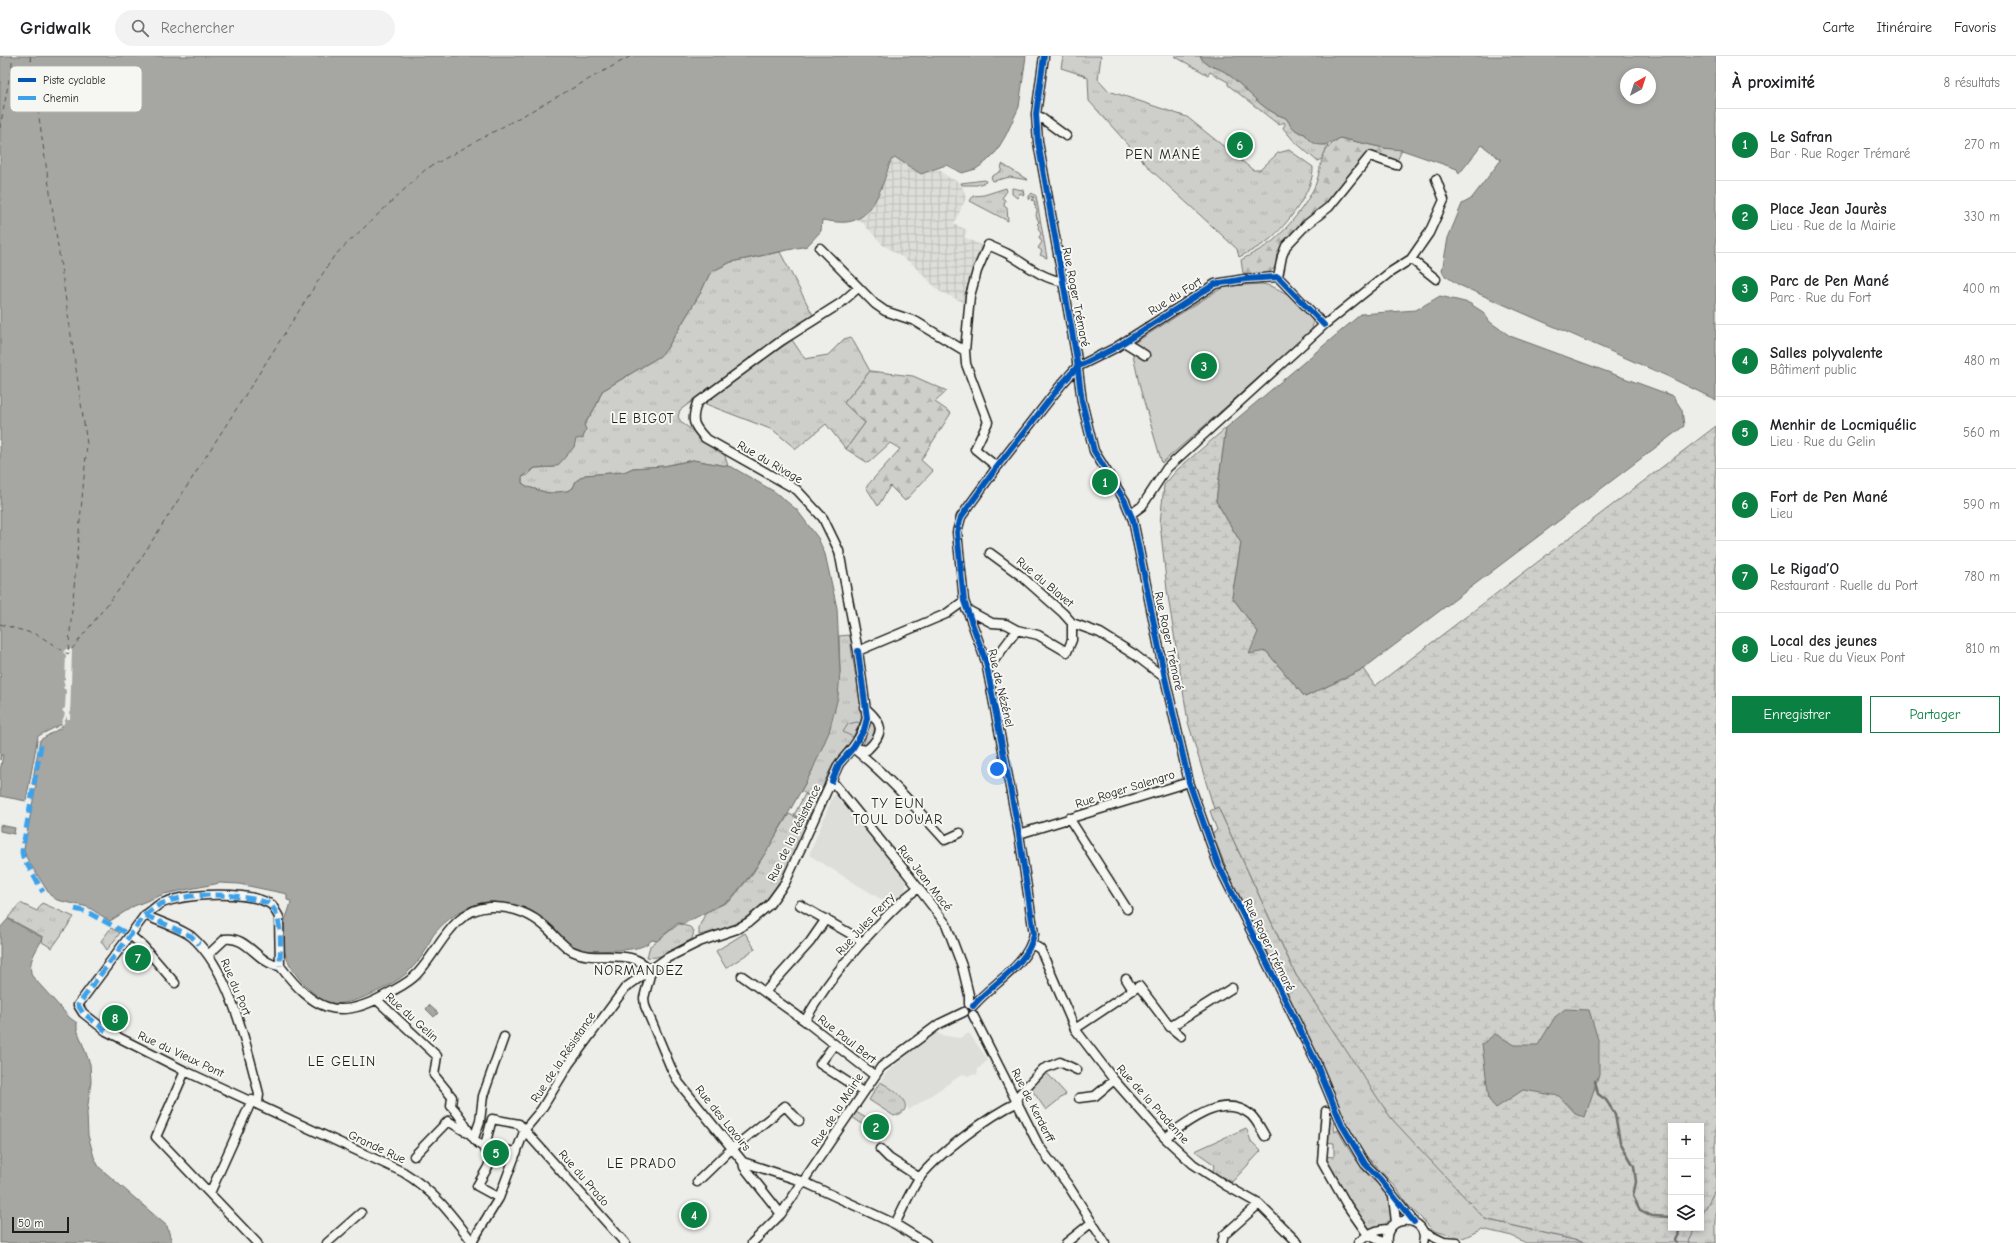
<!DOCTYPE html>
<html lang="fr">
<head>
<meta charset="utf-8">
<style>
	:root { --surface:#fff; --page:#f2f2f2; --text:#202124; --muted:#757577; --line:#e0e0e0; --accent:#0b8043 }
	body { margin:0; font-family:"Comic Neue",sans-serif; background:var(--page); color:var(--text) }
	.controls { position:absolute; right:12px; bottom:12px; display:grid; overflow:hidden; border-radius:0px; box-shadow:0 2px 6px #0003 }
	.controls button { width:36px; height:36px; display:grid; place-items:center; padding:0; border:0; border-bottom:1px solid var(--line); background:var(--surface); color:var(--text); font:20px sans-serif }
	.compass { position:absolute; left:1620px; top:12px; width:36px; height:36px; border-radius:50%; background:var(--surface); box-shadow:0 2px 6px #0003; rotate:39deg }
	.scale { position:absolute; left:12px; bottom:10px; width:57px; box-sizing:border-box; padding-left:4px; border:2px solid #1c1c1c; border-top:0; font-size:11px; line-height:14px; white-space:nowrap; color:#1c1c1c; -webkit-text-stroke:3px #f6f6f2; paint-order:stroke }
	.you { position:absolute; left:997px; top:713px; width:14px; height:14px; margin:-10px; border:3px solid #fff; border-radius:50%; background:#1a73e8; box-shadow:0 0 0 6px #1a73e833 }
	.badge { display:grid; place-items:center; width:26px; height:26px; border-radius:50%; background:var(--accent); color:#fff; font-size:13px; font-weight:700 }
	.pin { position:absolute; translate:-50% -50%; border:2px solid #fff; box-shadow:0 1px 4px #0006 }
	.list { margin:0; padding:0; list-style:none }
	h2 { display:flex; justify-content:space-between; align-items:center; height:52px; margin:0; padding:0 16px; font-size:17px }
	h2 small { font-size:13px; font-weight:400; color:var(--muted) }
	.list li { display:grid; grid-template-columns:26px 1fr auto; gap:12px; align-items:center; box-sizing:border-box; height:72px; padding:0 16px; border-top:1px solid var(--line) }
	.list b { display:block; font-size:15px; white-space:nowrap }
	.list p { margin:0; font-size:13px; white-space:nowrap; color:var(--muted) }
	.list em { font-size:13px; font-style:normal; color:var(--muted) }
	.actions { display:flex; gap:8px; padding:12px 16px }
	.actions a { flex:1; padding:9px 0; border:1px solid var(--accent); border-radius:0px; text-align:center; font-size:14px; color:var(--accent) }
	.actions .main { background:var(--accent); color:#fff }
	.icon { flex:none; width:22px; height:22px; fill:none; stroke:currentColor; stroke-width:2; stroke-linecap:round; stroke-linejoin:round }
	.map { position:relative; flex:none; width:1716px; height:1187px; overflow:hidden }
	header { display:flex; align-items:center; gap:24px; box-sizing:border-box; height:56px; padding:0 20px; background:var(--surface); border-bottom:1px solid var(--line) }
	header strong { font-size:19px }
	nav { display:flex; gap:22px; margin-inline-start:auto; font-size:14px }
	.search { width:280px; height:36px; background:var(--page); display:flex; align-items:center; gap:10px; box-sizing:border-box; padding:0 14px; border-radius:22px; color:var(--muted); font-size:15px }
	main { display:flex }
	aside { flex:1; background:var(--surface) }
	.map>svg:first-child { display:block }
	.built { fill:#ddddda }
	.industrial { fill:url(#industrial-grid) }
	.grass { fill:url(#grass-tufts); stroke:#757574 }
	.forest { fill:url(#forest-firs); stroke:#757574 }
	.wetland { fill:url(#wetland-marsh); stroke:#757574 }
	.green { fill:#cececb; stroke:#757574 }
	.water { fill:#a6a6a3; stroke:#6f6f6d; fill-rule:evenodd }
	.pier { fill:#edede9 }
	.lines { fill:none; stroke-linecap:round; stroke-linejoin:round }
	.stream { stroke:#6f6f6d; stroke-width:2.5 }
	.ferry { stroke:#535352; stroke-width:1; stroke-dasharray:5 4; stroke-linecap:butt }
	.minor-casing { stroke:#1c1c1c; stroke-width:11 }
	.minor { stroke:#f6f6f2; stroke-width:8 }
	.quiet { stroke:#3da2ea; stroke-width:5; stroke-dasharray:10 5; stroke-linecap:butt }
	.cycleway-casing { stroke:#f6f6f2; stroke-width:8 }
	.cycleway { stroke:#0057b8; stroke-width:6 }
	.labels { text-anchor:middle; stroke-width:4; stroke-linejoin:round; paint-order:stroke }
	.street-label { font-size:12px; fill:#1c1c1c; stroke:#f6f6f2 }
	.neighbourhood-label { font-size:13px; letter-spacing:1px; fill:#1c1c1c; stroke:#f6f6f2 }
	.quarter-label { font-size:14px; letter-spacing:1px; fill:#1c1c1c; stroke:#f6f6f2 }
	.key { fill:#f6f6f2; stroke:#b5b5b2; stroke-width:1 }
	.key-label { font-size:11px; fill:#1c1c1c }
</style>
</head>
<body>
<header>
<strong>Gridwalk</strong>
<div class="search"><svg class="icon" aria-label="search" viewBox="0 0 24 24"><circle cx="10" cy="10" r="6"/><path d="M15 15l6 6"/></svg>Rechercher</div>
<nav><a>Carte</a><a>Itinéraire</a><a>Favoris</a></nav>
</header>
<main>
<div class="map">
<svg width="1716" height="1187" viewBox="0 0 1716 1187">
	<defs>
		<pattern id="industrial-grid" width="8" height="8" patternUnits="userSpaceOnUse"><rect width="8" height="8" fill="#ddddda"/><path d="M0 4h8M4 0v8" fill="none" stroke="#bdbdba"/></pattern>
		<pattern id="grass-tufts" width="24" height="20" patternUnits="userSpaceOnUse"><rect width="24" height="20" fill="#cececb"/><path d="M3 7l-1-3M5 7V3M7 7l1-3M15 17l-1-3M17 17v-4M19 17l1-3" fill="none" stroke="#b0b0ae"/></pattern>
		<pattern id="forest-firs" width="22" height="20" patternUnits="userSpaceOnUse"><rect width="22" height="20" fill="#cececb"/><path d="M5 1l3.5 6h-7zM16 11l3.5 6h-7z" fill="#b0b0ae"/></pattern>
		<pattern id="wetland-marsh" width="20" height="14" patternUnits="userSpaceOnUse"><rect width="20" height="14" fill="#cececb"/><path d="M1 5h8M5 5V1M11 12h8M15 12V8" fill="none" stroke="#b0b0ae"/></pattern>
	</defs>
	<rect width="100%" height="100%" fill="#edede9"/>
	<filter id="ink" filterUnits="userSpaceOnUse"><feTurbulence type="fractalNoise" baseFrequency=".025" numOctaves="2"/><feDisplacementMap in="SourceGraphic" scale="8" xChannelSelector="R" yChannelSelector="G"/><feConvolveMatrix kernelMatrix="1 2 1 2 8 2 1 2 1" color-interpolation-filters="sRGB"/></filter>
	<g filter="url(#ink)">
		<path class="built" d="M833 740H836L907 823 905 837 892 850 809 799Z
			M936 974 940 979 960 982 969 977 988 1004 978 1013 977 1019 971 1018 969 1020 963 1018 909 1054 898 1037 880 1026 885 1018Z"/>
		<path class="industrial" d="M896 102 921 118 938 113 948 121 961 127 966 142 954 168 967 174 964 181 985 191 967 248 939 235 911 207 883 189 858 162 868 156 878 139 891 104Z"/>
		<path class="grass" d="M1063 0H1101L1098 23 1109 35 1187 61 1253 114H1260L1278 97 1289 94 1313 111C1314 134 1287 169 1269 184 1260 191 1249 196 1239 201L1237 193 1151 114 1089 45 1088 22 1083 19 1061 12Z
			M1174 0H1200C1207 12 1214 9 1225 16 1247 31 1259 54 1286 62 1292 71 1295 76 1305 78 1311 87 1318 89 1328 89L1322 103 1317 105 1294 85 1283 72 1285 68 1284 66 1279 69 1228 29V26L1210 16 1208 19Z
			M1002 108 1028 124 1010 121 993 125 991 121 1001 115Z
			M985 124 986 126 977 129H962L961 127Z
			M1006 132 1007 135 1002 142 1005 144 1004 150 1007 152 1008 165 970 145 973 140 984 139Z
			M1012 132 1023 134 1024 139 1020 137 1017 142 1012 138Z
			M1032 137 1036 140 1047 202 1040 199 1042 195 1038 192 1042 186 1039 181 1041 178 1038 172 1039 170 1037 168 1039 166 1036 160 1037 154 1035 152 1036 150 1034 148 1035 146 1032 144 1034 141 1032 140 1029 144V140Z
			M780 196 813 259 680 354 678 361 682 367 724 397 728 410 693 404 664 410 633 412 624 416 585 419 576 425 573 432 567 435 548 437 528 431 522 427V421L528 419 535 412 554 411 576 383 596 350 602 335 660 300 666 294 701 236 709 219 713 215 731 206Z
			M851 281 870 315 844 347 865 367 846 393 826 368 796 393 773 374 703 347 792 284 805 303 828 299 844 283Z
			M850 579 852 580 851 590C853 611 865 652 860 670 857 684 845 691 837 702 827 716 824 730 818 744L801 735 812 715 840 616 839 580Z
			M872 661C877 673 874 681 865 690L863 689Z
			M1218 751 1296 919 1485 1163 1587 1187H1526L1512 1180 1482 1173 1463 1182 1434 1175 1407 1148 1396 1131 1366 1100 1355 1084 1230 821 1212 778 1217 774 1210 755Z
			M789 758 808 767C781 825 768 866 699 879V871L706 856 730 845 753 817Z
			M20 847 37 855 42 847 74 861 52 892 42 886 43 881 8 862Z
			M679 868 690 871 694 875 692 883C677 890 664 904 647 901L650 890Z
			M111 872 120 877 107 894 101 885Z
			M880 1026C893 1032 921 1053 894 1060L869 1044Z
			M856 1056 889 1076 884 1083 852 1061Z
			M1332 1065 1335 1068 1333 1071 1334 1076 1338 1074C1345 1087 1352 1100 1362 1111 1377 1129 1393 1136 1392 1162L1383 1170 1365 1173 1323 1100 1334 1101V1087L1324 1086 1325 1067Z
			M1246 1072 1251 1085 1261 1095 1232 1126 1212 1116 1215 1109 1195 1095Z
			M1716 1132V1187H1688L1696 1172H1701V1161Z"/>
		<path class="forest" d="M1340 82 1384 92 1402 94 1396 107 1368 97 1324 153 1284 187 1275 211 1267 219 1243 217 1241 204C1251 198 1263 193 1273 185 1287 173 1306 149 1314 132 1324 110 1316 97 1340 82Z
			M870 315 913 320 947 335 935 346 951 357 921 404 933 415 905 445 890 430 878 450 866 431 900 393 890 387 868 407 846 393 865 367 844 347Z"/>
		<path class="wetland" d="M1716 370V1132L1701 1161V1070H1671V1172H1696L1688 1187H1587L1485 1163 1391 1062 1296 919 1218 751 1214 753 1188 666 1167 534 1160 467 1164 429 1178 413 1226 372 1216 445 1241 487 1232 541 1258 576 1266 595 1305 641 1363 613 1375 630Z"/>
		<path class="green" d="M1262 228C1278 230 1306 248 1312 263 1314 268 1312 272 1311 276L1162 407 1140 332 1131 289 1215 236 1227 230Z
			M857 666 860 667 853 681 843 676 848 668Z
			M805 738 817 744 806 766 794 759Z
			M745 877 755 893 726 912 716 895Z
			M1045 1015 1066 1038 1046 1054 1030 1031Z"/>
		<path class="water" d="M0 0H1026L1019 51 1006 79 996 96 987 105 976 113 962 117 946 109 921 118 896 102 891 104C883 126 875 163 847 166 839 167 829 165 822 164L821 175 807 190 731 206 713 215 709 219 701 236 666 294 660 300 602 335 596 350 584 369 586 373 583 382 576 383 574 391 559 408 554 411 535 412 522 421V427L528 431 548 437 567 435 573 432 576 425 585 419 624 416 633 412 664 410 693 404 732 411 775 436 797 454 818 482 825 498 837 552 840 616 838 641 829 676 812 715 770 790 752 817 730 844 683 868 678 867 657 885 652 884C643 893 631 893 619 894 605 894 590 897 577 893 568 890 562 882 556 876 541 859 528 850 505 848 499 847 492 845 487 846 466 849 447 862 434 878 430 883 429 889 426 894 421 902 415 909 409 915 395 929 349 952 330 947 321 945 314 937 308 932 291 915 277 893 284 867 286 860 290 853 291 845L287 844V838L239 828 220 827 164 838 134 850 110 865 88 851 57 844 50 839 26 801 24 793 36 729 32 728 40 684 62 671V668L38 680 26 745 0 740V715L3 699H1L0 704Z
			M1200 0H1716V344L1667 320 1459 229 1444 219 1442 215 1448 182 1462 148 1471 143 1501 104 1482 89 1459 118 1457 113 1402 94 1384 92 1340 82C1326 90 1316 94 1305 78 1295 76 1292 71 1286 62 1259 54 1247 31 1225 16 1214 9 1207 12 1200 0ZM1626 18H1650V42H1626Z
			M1440 240 1469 247 1483 256 1490 266 1510 280 1673 340 1682 354 1684 370 1363 613 1305 641 1266 595 1249 598 1258 576 1232 541 1241 487 1216 445 1226 372 1361 258 1416 254Z
			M0 769 15 772 14 778 0 775Z
			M8 863 43 882C36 895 27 906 32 920L70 962 77 967V973L90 1008 91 1025 87 1057 88 1079 94 1101 99 1111 167 1170 172 1187H0V872Z
			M429 949 438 957 434 961 426 953Z
			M1565 953 1589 954 1599 987V1018L1585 1061 1577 1059 1559 1040 1523 1034 1496 1052 1489 1044 1482 988 1495 978 1515 989H1538L1555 961Z"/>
		<path class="pier" d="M66 593H72L70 663H67V660L63 669 61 668 65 658 62 654 65 652 66 634 63 632 65 629 63 625 65 623 66 599 63 596Z"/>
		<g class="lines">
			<path class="stream" d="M1595 1025 1598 1038 1606 1044 1615 1058 1620 1086 1634 1110 1636 1126 1633 1140 1640 1154 1652 1160 1671 1161
				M1676 1187 1675 1184 1681 1172"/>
			<path class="ferry" d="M30 0 87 388 68 598
				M0 72 12 8V0
				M0 568 38 579 68 598 129 521 334 200 426 113 631 0"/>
			<g class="minor-casing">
				<path id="minor" d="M1044 0 1036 58 1038 86 1076 298 1082 346 1094 395 1125 445 1133 464 1165 622 1189 726 1218 808 1315 1004 1342 1069 1365 1108 1380 1123 1414 1166
					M1036 58 1066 80
					M820 192 875 248 885 255 915 265 965 295
					M1411 203 1436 223
					M1278 221 1282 200 1286 190 1306 169 1329 151 1370 100 1396 109
					M1124 286 1145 299
					M997 411 975 393 988 366 966 308 965 295 970 240 977 215 988 189C995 192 1002 195 1008 198 1024 207 1044 224 1062 225
					M1131 458 1142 450 1167 412 1324 269 1389 217 1411 203 1429 177 1444 144 1436 123
					M990 497 1020 519 1063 557 1072 567 1100 577 1135 599 1165 622
					M966 553 992 567 1006 568 1017 574 1038 579 1067 596 1072 584V567
					M858 595 946 558 964 545
					M986 606 995 603 1017 574
					M853 692C887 719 916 752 945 784L960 777
					M854 692 867 694C886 676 883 667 864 651
					M832 725 906 816 946 868 962 910 969 939V948
					M1069 762 1127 853
					M1019 778 1189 726
					M800 849 856 881 861 886
					M145 859C157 865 183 873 192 881 230 914 247 991 259 1038L258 1047
					M130 879 144 891 175 927
					M1032 888 1040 893 1043 899 1075 973 1114 1024 1165 1082 1193 1108 1225 1129 1259 1148 1298 1187
					M209 898 225 883C247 879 259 909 280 910 313 953 337 967 387 938 397 932 409 927 417 918 440 894 452 853 490 851 513 850 534 859 550 875 557 882 563 890 572 895 598 908 630 889 651 915L644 942 645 950 671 1012 679 1027 743 1106 804 1126 895 1168 926 1187
					M280 910 279 861 272 849C248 834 186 837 160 848 155 851 150 856 145 859L78 949 83 957 106 975 185 1015 403 1116C434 1135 451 1158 473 1187
					M742 920 805 965
					M1126 923 1133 934
					M765 936 810 886 826 863
					M377 944 437 1000 434 1019 452 1041 451 1050C468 1066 468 1087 493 1096L498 1093 517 1096
					M973 950C992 927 1028 910 1034 878L1019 778 986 606 964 545 957 476 961 461 997 411 1061 329 1077 311 1115 292 1215 228 1245 223 1278 221 1324 269
					M973 959 1039 1090 1068 1129 1105 1187
					M1170 971 1181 980
					M1075 973 1139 930 1170 971 1232 932
					M834 989 820 1008 863 1036
					M185 1015 156 1081 257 1187
					M874 1019 805 965C825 928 853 895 882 865 894 853 904 841 919 832
					M1016 1042 1043 1013 1060 1006 1077 1014
					M1079 1042 1095 1040 1114 1024
					M1326 1055 1322 1105 1347 1149 1368 1179
					M474 1082 480 1065 483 1040 504 981
					M1165 1082C1187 1066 1223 1036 1251 1059 1257 1065 1261 1073 1265 1080
					M484 1093 492 1063 519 1068 625 1187
					M880 1093 889 1102 920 1122
					M493 1096 488 1111 477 1130 499 1142
					M414 1100 448 1065 468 1077
					M743 1106 744 1111 781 1158
					M697 1126 727 1097 785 1050 799 1065
					M210 1137 252 1044
					M1393 1141 1396 1166
					M895 1168C903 1153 910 1135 920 1121 940 1096 989 1060 1018 1046
					M1423 1176 1444 1186 1457 1187
					M1368 1179 1385 1187
					M472 1186 499 1142 525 1073 541 1054 569 1008 625 932 667 902 699 886 737 873 749 866 769 849 785 827 839 708C852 693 862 681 867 662L858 595 839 495 823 462 797 434 705 382C693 369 691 365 697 347L781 285 841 247 858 232
					M327 1187 361 1157
					M752 1187 781 1158 881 1011 939 968 964 956
					M1066 1187 1091 1167
					M1222 1187 1224 1179 1259 1148
					M1358 1187C1368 1178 1376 1173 1389 1173
					M1387 1187C1383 1156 1431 1159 1423 1187"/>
			</g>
			<use href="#minor" class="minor"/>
			<path class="quiet" d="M41 689 22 796 23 801 43 836
				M75 853 87 856 130 879
				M145 859 191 880 199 888
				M106 975 83 957 78 949 145 859C150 855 155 851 161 848 192 835 237 837 268 847 284 857 280 893 280 910"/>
			<g class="cycleway-casing">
				<path id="cycleway" d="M1044 0 1036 58 1038 86 1076 298 1082 346 1094 395 1125 445 1133 464 1165 622 1189 726 1218 808 1315 1004 1342 1069 1365 1108 1380 1123 1414 1166
					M832 725 839 708 853 692 864 674 867 662 858 595
					M973 950C992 927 1028 910 1034 878L1019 778 986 606 964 545 957 476 961 461 997 411 1061 329 1077 311 1115 292 1215 228 1245 223 1278 221 1324 269"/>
			</g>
			<use href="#cycleway" class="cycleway"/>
		</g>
	</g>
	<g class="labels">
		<g class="street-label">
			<text transform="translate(1175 240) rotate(-32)" y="4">Rue du Fort</text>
			<text transform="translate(1076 241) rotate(79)" y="4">Rue Roger Trémaré</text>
			<text transform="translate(770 406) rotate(30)" y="4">Rue du Rivage</text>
			<text transform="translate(1045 526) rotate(40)" y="4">Rue du Blavet</text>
			<text transform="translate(1169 585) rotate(78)" y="4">Rue Roger Trémaré</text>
			<text transform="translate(1001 632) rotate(77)" y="4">Rue de Nézénel</text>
			<text transform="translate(1125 733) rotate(-17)" y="4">Rue Roger Salengro</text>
			<text transform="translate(794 777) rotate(-64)" y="4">Rue de la Résistance</text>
			<text transform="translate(925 822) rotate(52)" y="4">Rue Jean Macé</text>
			<text transform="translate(865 868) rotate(-47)" y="4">Rue Jules Ferry</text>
			<text transform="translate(1269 889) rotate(64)" y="4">Rue Roger Trémaré</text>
			<text transform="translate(236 931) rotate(67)" y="4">Rue du Port</text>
			<text transform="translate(412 961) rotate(42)" y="4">Rue du Gelin</text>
			<text transform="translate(847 983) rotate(38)" y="4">Rue Paul Bert</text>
			<text transform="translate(181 998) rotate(25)" y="4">Rue du Vieux Pont</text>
			<text transform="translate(563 1001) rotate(-56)" y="4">Rue de la Résistance</text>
			<text transform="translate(1153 1048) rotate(48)" y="4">Rue de la Pradenne</text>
			<text transform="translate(1033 1049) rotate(63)" y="4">Rue de Kerderff</text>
			<text transform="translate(837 1054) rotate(-57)" y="4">Rue de la Mairie</text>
			<text transform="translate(723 1062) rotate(51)" y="4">Rue des Lavoirs</text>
			<text transform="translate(377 1091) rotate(25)" y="4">Grande Rue</text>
			<text transform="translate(584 1122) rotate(49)" y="4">Rue du Prado</text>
		</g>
		<g class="neighbourhood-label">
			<text x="643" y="367">LE BIGOT</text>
		</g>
		<g class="quarter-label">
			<text x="1163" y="103">PEN MANÉ</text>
			<text x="898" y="752">TY EUN<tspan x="898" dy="16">TOUL DOUAR</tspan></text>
			<text x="639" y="919">NORMANDEZ</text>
			<text x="342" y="1010">LE GELIN</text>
			<text x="642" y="1112">LE PRADO</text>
		</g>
	</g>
	<rect x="10" y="10" width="132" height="46" rx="6" class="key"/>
	<rect x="18" y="22" width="18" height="4" fill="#0057b8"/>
	<rect x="18" y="40" width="18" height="4" fill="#3da2ea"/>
	<g class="key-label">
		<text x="43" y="28">Piste cyclable</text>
		<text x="43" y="46">Chemin</text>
	</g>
</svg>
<div class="controls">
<button>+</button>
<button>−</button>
<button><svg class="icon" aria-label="layers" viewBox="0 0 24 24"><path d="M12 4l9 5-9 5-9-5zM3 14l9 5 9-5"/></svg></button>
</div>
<svg class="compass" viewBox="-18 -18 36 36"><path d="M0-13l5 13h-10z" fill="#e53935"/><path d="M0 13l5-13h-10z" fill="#757577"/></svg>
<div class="scale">50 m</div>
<div class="you"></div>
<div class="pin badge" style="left:1105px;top:426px">1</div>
<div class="pin badge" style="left:876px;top:1071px">2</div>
<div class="pin badge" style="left:1204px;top:310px">3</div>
<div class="pin badge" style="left:694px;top:1159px">4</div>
<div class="pin badge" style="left:496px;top:1097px">5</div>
<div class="pin badge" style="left:1240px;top:89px">6</div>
<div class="pin badge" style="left:138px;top:902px">7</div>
<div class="pin badge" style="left:115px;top:962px">8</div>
</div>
<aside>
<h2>À proximité<small>8 résultats</small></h2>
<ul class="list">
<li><span class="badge">1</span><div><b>Le Safran</b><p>Bar · Rue Roger Trémaré</p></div><em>270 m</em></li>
<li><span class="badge">2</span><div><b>Place Jean Jaurès</b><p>Lieu · Rue de la Mairie</p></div><em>330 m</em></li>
<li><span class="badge">3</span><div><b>Parc de Pen Mané</b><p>Parc · Rue du Fort</p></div><em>400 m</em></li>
<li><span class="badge">4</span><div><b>Salles polyvalente</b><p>Bâtiment public</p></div><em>480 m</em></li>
<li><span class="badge">5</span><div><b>Menhir de Locmiquélic</b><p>Lieu · Rue du Gelin</p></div><em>560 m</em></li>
<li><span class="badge">6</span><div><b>Fort de Pen Mané</b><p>Lieu</p></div><em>590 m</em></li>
<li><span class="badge">7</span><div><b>Le Rigad’O</b><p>Restaurant · Ruelle du Port</p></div><em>780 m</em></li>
<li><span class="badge">8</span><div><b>Local des jeunes</b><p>Lieu · Rue du Vieux Pont</p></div><em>810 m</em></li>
</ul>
<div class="actions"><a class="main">Enregistrer</a><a>Partager</a></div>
</aside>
</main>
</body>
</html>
